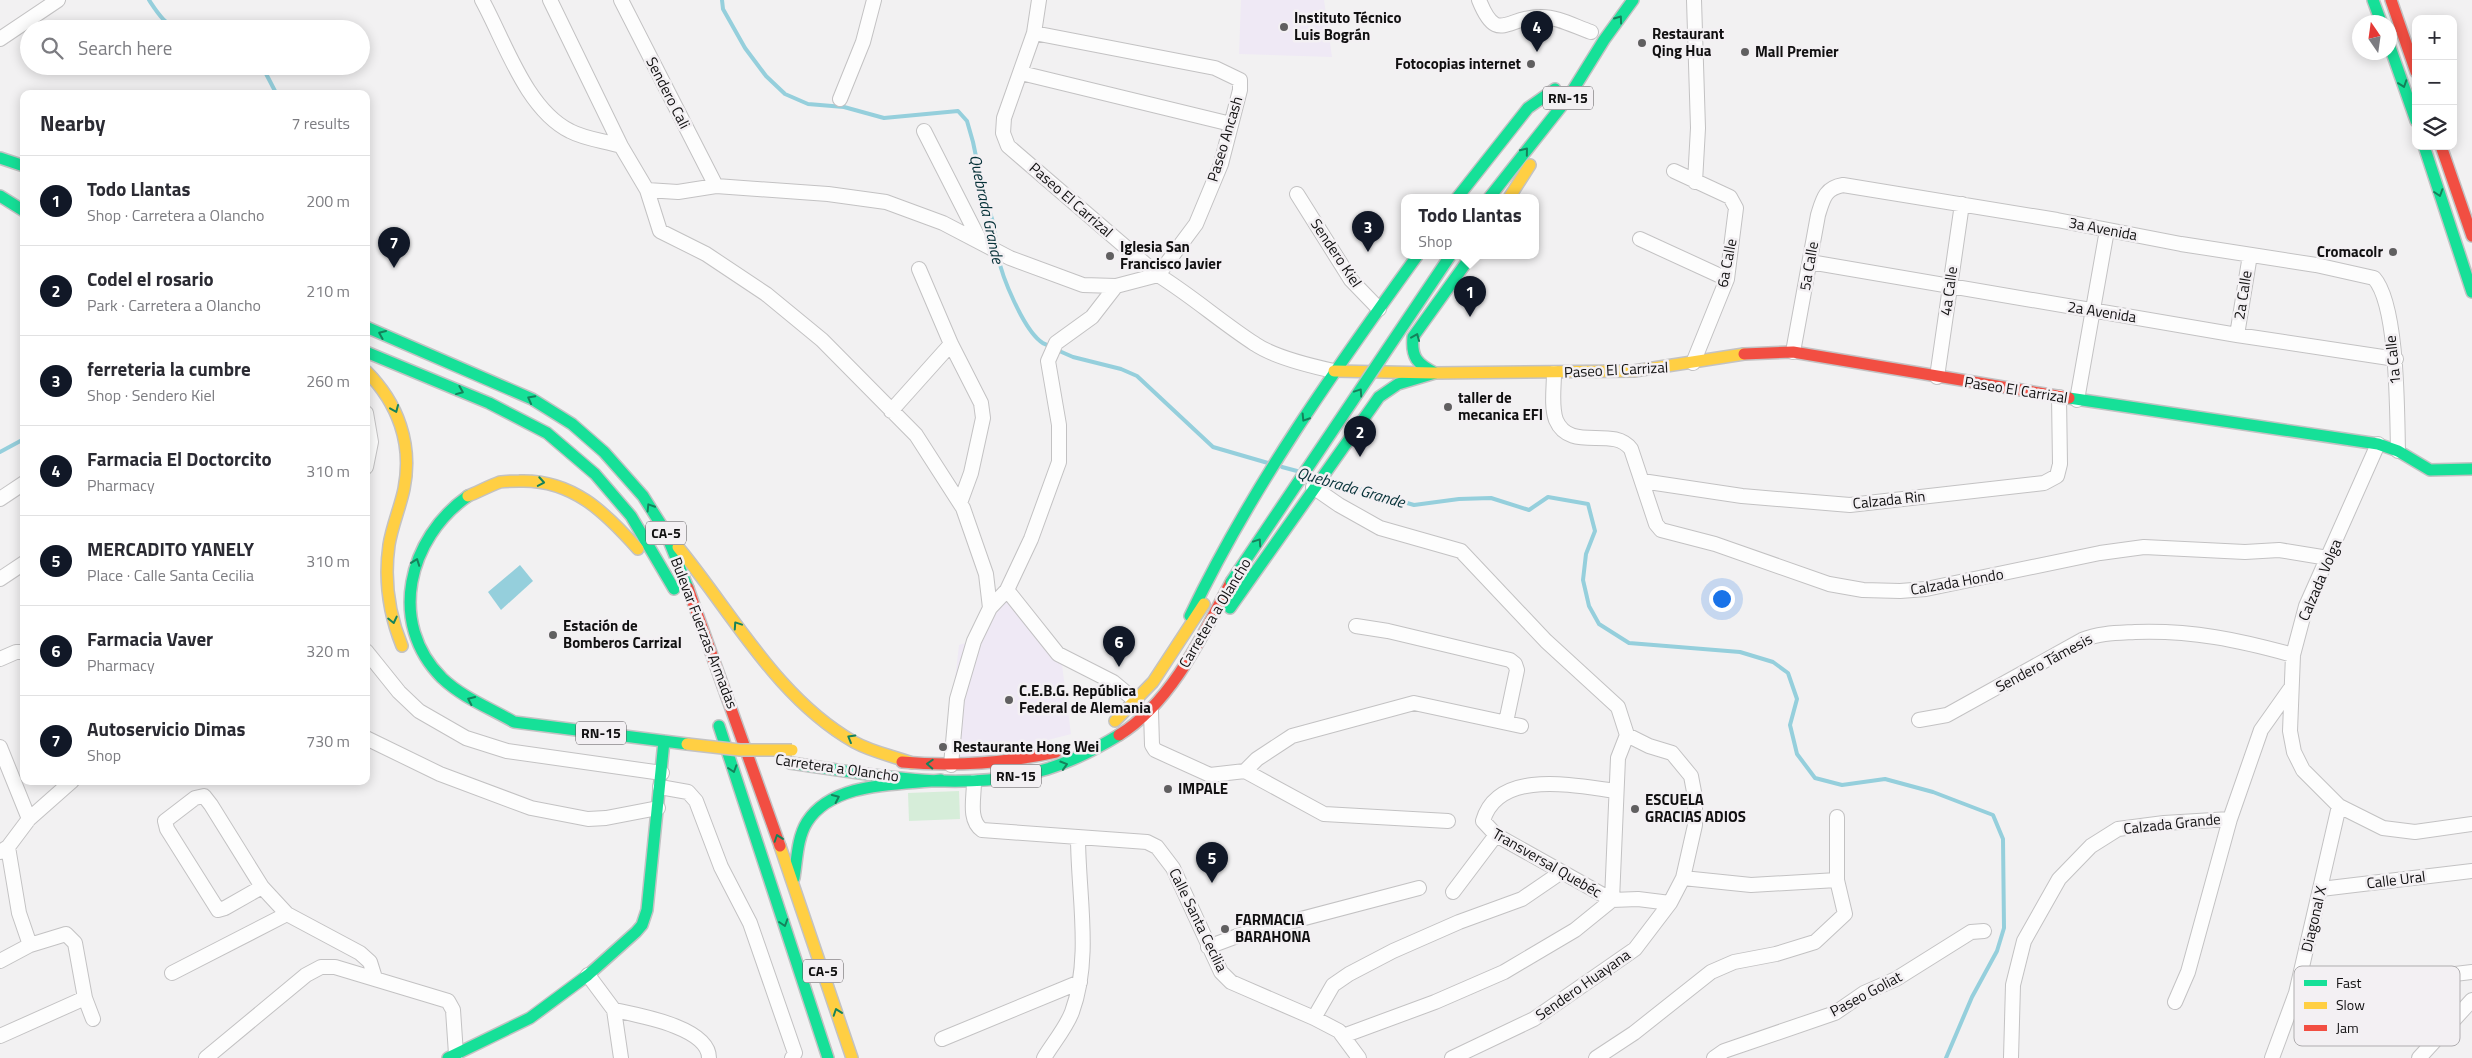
<!DOCTYPE html>
<html lang="en">
<head>
<meta charset="utf-8">
<style>
	:root { --surface:#fff; --page:#f2f2f3; --text:#2b2b33; --muted:#7c7c81; --line:#e1e1e2; --accent:#111827 }
	body { margin:0; font-family:"Titillium Web",sans-serif; background:var(--page); color:var(--text) }
	.controls { position:absolute; right:15px; top:15px; display:grid; overflow:hidden; border-radius:10px; box-shadow:0 2px 12px #0003 }
	.controls button { width:45px; height:45px; display:grid; place-items:center; padding:0; border:0; border-bottom:1px solid var(--line); background:var(--surface); color:var(--text); font:25px sans-serif }
	.compass { position:absolute; left:2352px; top:15px; width:45px; height:45px; border-radius:50%; background:var(--surface); box-shadow:0 2px 12px #0003; rotate:347deg }
	.you { position:absolute; left:1721px; top:598px; width:18px; height:18px; margin:-12px; border:4px solid #fff; border-radius:50%; background:#1a73e8; box-shadow:0 0 0 8px #1a73e833 }
	.badge { display:grid; place-items:center; width:32px; height:32px; border-radius:50%; background:var(--accent); color:#fff; font-size:16px; font-weight:700 }
	.pin { position:absolute; translate:-50% -41px; filter:drop-shadow(0 1px 2px #0008) }
	.pin::after { content:''; position:absolute; top:26px; width:18px; height:15px; background:inherit; clip-path:polygon(0 0,100% 0,50% 100%) }
	.popup { position:absolute; left:1401px; top:194px; width:138px; height:65px; box-sizing:border-box; display:grid; place-content:center; border-radius:10px; background:var(--surface); filter:drop-shadow(0 1px 4px #0005); font-size:16px; white-space:nowrap; color:var(--muted) }
	.popup b { font-size:19px; color:var(--text) }
	.popup::after { content:''; position:absolute; left:50%; top:100%; margin-left:-10px; border:10px solid transparent; border-top-color:var(--surface) }
	.list { margin:0; padding:0; list-style:none }
	h2 { display:flex; justify-content:space-between; align-items:center; height:65px; margin:0; padding:0 20px; font-size:21px }
	h2 small { font-size:16px; font-weight:400; color:var(--muted) }
	.list li { display:grid; grid-template-columns:32px 1fr auto; gap:15px; align-items:center; box-sizing:border-box; height:90px; padding:0 20px; border-top:1px solid var(--line) }
	.list b { display:block; font-size:19px; white-space:nowrap }
	.list p { margin:0; font-size:16px; white-space:nowrap; color:var(--muted) }
	.list em { font-size:16px; font-style:normal; color:var(--muted) }
	.icon { flex:none; width:28px; height:28px; fill:none; stroke:currentColor; stroke-width:2; stroke-linecap:round; stroke-linejoin:round }
	.map { position:relative; flex:none; width:2472px; height:1058px; overflow:hidden }
	.search { position:absolute; background:var(--surface); box-shadow:0 2px 12px #0003; left:20px; top:20px; width:350px; height:55px; display:flex; align-items:center; gap:12px; box-sizing:border-box; padding:0 18px; border-radius:28px; color:var(--muted); font-size:19px }
	.panel { position:absolute; background:var(--surface); box-shadow:0 2px 12px #0003; left:20px; top:90px; width:350px; height:695px; border-radius:10px }
	.map>svg:first-child { display:block }
	.education { fill:#efe9f5 }
	.green { fill:#d6edd9 }
	.water { fill:#95cfdc }
	.lines { fill:none; stroke-linecap:round; stroke-linejoin:round }
	.stream { stroke:#95cfdc; stroke-width:4 }
	.street-casing { stroke:#c3c2c3; stroke-width:16 }
	.fast-casing { stroke:#c3c2c3; stroke-width:14 }
	.slow-casing { stroke:#c3c2c3; stroke-width:14 }
	.jam-casing { stroke:#c3c2c3; stroke-width:14 }
	.street { stroke:#fdfdfd; stroke-width:14 }
	.fast { stroke:#16e098; stroke-width:11 }
	.slow { stroke:#ffcf43; stroke-width:11 }
	.jam { stroke:#f24e42; stroke-width:11 }
	.fast-bridge-casing { stroke:#c3c2c3; stroke-width:14; stroke-linecap:butt }
	.slow-bridge-casing { stroke:#c3c2c3; stroke-width:14; stroke-linecap:butt }
	.fast-bridge { stroke:#16e098; stroke-width:11 }
	.slow-bridge { stroke:#ffcf43; stroke-width:11 }
	.oneway { stroke:#14825b }
	.poi-dot { fill:#605f60; stroke:#f3f0f3; stroke-width:2 }
	.labels { text-anchor:middle; stroke-width:5; stroke-linejoin:round; paint-order:stroke }
	.shield { fill:#f3f0f3; stroke:#555355; stroke-width:1 }
	.shield-label { font-size:14px; font-weight:bold; fill:#111011 }
	.poi-label { font-size:15px; font-weight:bold; fill:#111011; stroke:#f3f0f3; text-anchor:start }
	.street-label { font-size:15px; fill:#111011; stroke:#f3f0f3 }
	.water-label { font-size:16px; font-style:italic; fill:#063138; stroke:#f3f0f3 }
	.key { fill:#f3f0f3; stroke:#afadaf; stroke-width:1 }
	.key-label { font-size:14px; fill:#111011 }
</style>
</head>
<body>
<div class="map">
<svg width="2472" height="1058" viewBox="0 0 2472 1058">
	<rect width="100%" height="100%" fill="#f2f1f2"/>
	<path class="education" d="M1241 0H1324L1332 57 1239 54Z
		M1005 600 1016 602 1054 660 1062 665 1071 734 991 755 946 759 959 645 978 639Z"/>
	<path class="green" d="M959 791 960 819 909 821 908 793Z"/>
	<path class="water" d="M520 565 533 581 501 610 488 592Z"/>
	<g class="lines">
		<path class="stream" d="M149 0C157 12 166 27 181 29
			M722 0 723 9 745 48 766 76 785 94 808 104 844 107 884 118 958 111 967 121 973 142 983 190 993 222 997 247
			M262 66 275 91 274 94
			M998 256C1002 278 1023 327 1040 341 1043 344 1048 345 1051 347
			M1057 350 1073 357 1121 369 1137 376 1213 447 1268 463
			M0 452 24 439
			M1282 467 1297 471
			M1328 480 1414 505 1459 499 1491 498 1529 510 1548 497 1588 504 1595 531 1586 554 1583 580 1589 606 1599 624 1629 643 1740 652 1773 662 1788 673 1797 699 1790 725 1797 754 1815 778 1842 785 1885 779 1933 792 1993 815 2003 839 2004 928 1997 951 1972 997 1946 1058"/>
		<g class="street-casing">
			<path id="street" d="M482 0C505 42 526 109 570 131 585 139 605 141 621 146
				M550 0 621 146 647 190 660 231 706 254 766 294 822 340 916 435 963 508 986 574 990 608 974 641 957 699 951 765
				M621 0 716 186
				M1039 0 1034 33 1004 118 1003 133 1008 146 1158 275C1192 296 1221 322 1255 344 1274 357 1311 366 1334 371
				M1479 0C1497 45 1506 17 1540 17 1556 16 1576 27 1591 32
				M1694 0 1698 128 1695 182
				M1034 33 1215 68 1240 80V90L1221 164 1196 224 1158 275
				M0 39 58 0
				M1021 73 1231 124
				M840 99 863 42 874 0
				M924 131 980 241
				M1674 171 1730 197 1736 208 1727 279 1693 363
				M647 190 678 192 716 186 828 194 886 202 943 223 1010 258 1083 285 1116 286 1158 275
				M1297 194 1351 280 1379 309
				M1640 239 1727 279
				M1810 262 2237 335 2396 359
				M919 269 951 344 981 403 983 418 971 473 960 503
				M2237 335 2250 255
				M1793 352 1818 215C1823 199 1825 188 1843 185L2057 220 2181 244 2316 265 2374 278C2398 305 2397 413 2398 451
				M1554 373C1554 387 1551 407 1556 420 1570 453 1613 425 1631 449L1656 524 1661 530 1715 544 1829 584 1863 590 1900 591 1926 589 2100 553 2144 547 2245 552 2279 550 2328 558
				M1937 377 1962 204
				M2077 400 2107 230
				M891 411 951 344
				M366 413 371 442 366 467
				M2378 444 2306 606 2293 655 2290 731 2294 752 2303 770 2339 806 2383 828 2415 832 2472 824
				M1642 481 1742 496 1850 505 2044 483 2057 476 2060 464 2059 397
				M1313 487 1339 505 1380 528 1461 551 1546 641 1618 707 1627 735 1618 758 1612 900 1575 930 1504 972 1435 1002 1343 1036
				M0 499 24 483
				M0 579 24 563
				M1007 590 1058 654 1113 682 1137 702
				M990 608 1007 590 1031 539 1059 462V425L1048 361 1056 343 1092 317 1116 286
				M1356 626 1388 631 1510 660 1515 664 1517 670 1506 722
				M366 651 399 692 419 711 466 738 507 751 662 773
				M0 659 16 652H24
				M1151 711 1152 745 1155 750 1210 775 1245 771 1257 759 1292 736 1414 703 1521 726
				M1919 720 1947 715 2082 640C2099 633 2117 633 2135 632 2192 630 2239 640 2293 655
				M366 738 440 774 531 808 588 819 606 818 658 808
				M0 747 29 819
				M1245 771 1324 814 1448 821
				M974 782C974 798 968 820 982 830L1147 842 1157 847 1173 868 1221 972 1231 982 1314 1018 1339 1031 1359 1058
				M660 787 688 792 696 801 721 867 750 923 795 1053 792 1058
				M1616 791C1577 786 1498 768 1483 821L1496 835 1612 900 1638 899 1670 903
				M204 796 211 805 262 887 225 908 218 910 167 829 165 821 195 798Z
				M8 847 19 913 30 945
				M0 852 8 847 29 819 72 781
				M1683 878 1751 885 1837 880
				M262 887 287 914 360 953 370 962 375 978
				M2321 889 2472 871
				M1453 892 1496 835
				M1208 947 1240 935 1419 888
				M0 961 30 945 66 934 75 943 85 998 93 1019
				M172 973 287 914
				M588 975 614 1010 621 1058
				M2296 993 2472 972
				M2175 1002 2188 972 2230 819 2261 730 2290 689
				M614 1010C637 1015 709 1027 709 1058
				M1314 1018 1333 985 1349 974 1393 951 1459 922 1522 899 1560 873
				M0 1036 85 998
				M942 1039 1080 982
				M206 1058 306 975 321 967H335L448 1001 453 1010 456 1054
				M1044 1058C1053 1043 1066 1028 1072 1012 1092 958 1078 894 1078 837
				M1452 1058 1534 1019 1635 949 1670 903 1683 878 1695 825V797L1691 776 1672 753 1649 746 1627 735
				M1596 1058 1634 1033 1711 972 1734 962 1776 954 1815 942 1845 914 1837 880V817
				M1714 1058 1724 1051 1835 1013 1864 993 1896 979 1971 932 1984 931
				M2011 1058 2013 985 2024 941 2059 879 2091 846 2118 829 2164 823 2230 819
				M2272 1058 2296 993 2339 806
				M2419 1058 2472 1000"/>
		</g>
		<g class="fast-casing">
			<path id="fast" d="M2373 0 2381 22
				M2390 47 2416 121
				M2424 146 2472 292
				M0 158 24 166
				M0 196 24 211
				M1457 198 1528 108 1555 89
				M1489 198 1568 98 1604 40 1633 0
				M366 327 532 399 572 424 604 452 643 496 665 531 688 588
				M366 352 489 403 547 433 595 474 631 516 674 589
				M1435 373C1417 364 1411 357 1413 337L1471 256
				M2069 398 2378 444 2398 451 2430 470 2472 469
				M468 496C408 538 387 623 442 678 463 698 490 708 514 722
				M1230 608 1379 397 1398 384 1435 373
				M1190 616C1251 488 1334 371 1417 256
				M514 722 687 744
				M719 726 828 1058
				M790 763C873 775 965 794 1047 769 1073 761 1096 749 1119 735
				M794 878C797 860 797 838 807 822 833 781 899 785 941 780
				M448 1058 530 1018 588 975 636 932 642 925 647 910 664 741"/>
		</g>
		<g class="slow-casing">
			<path id="slow" d="M1509 198 1530 165
				M366 371C398 403 413 444 404 489 400 508 392 526 389 545 384 580 389 614 402 646
				M1334 371 1435 373 1634 371 1744 354
				M468 496C478 492 489 486 500 482 505 481 513 481 519 481 572 479 605 512 638 549
				M678 547C733 614 777 698 854 742 872 752 893 756 912 763
				M1115 721 1153 682 1204 604
				M780 846 852 1058"/>
		</g>
		<g class="jam-casing">
			<path id="jam" d="M2391 0 2416 72
				M2441 146 2472 236
				M1744 354 1793 352 2069 398
				M688 588 780 846
				M1119 735C1171 703 1203 635 1231 582
				M902 762C954 767 1005 763 1056 752"/>
		</g>
		<use href="#street" class="street"/>
		<use href="#fast" class="fast"/>
		<use href="#slow" class="slow"/>
		<use href="#jam" class="jam"/>
		<g class="fast-bridge-casing">
			<path id="fast-bridge" d="M1231 582 1450 256"/>
		</g>
		<g class="slow-bridge-casing">
			<path id="slow-bridge" d="M687 744 740 750H792"/>
		</g>
		<use href="#fast-bridge" class="fast-bridge"/>
		<use href="#slow-bridge" class="slow-bridge"/>
	</g>
	<defs><path id="oneway-chevron" d="M-2-3.5L2.5 0L-2 3.5" fill="none" stroke-width="1.6" stroke-linecap="round" stroke-linejoin="round" transform="scale(1.25)"/></defs>
	<g class="oneway">
		<use href="#oneway-chevron" transform="translate(1619 19) rotate(-54)"/>
		<use href="#oneway-chevron" transform="translate(2403 84) rotate(71)"/>
		<use href="#oneway-chevron" transform="translate(1525 151) rotate(-51)"/>
		<use href="#oneway-chevron" transform="translate(2439 193) rotate(72)"/>
		<use href="#oneway-chevron" transform="translate(382 334) rotate(-157)"/>
		<use href="#oneway-chevron" transform="translate(1416 337) rotate(-67)"/>
		<use href="#oneway-chevron" transform="translate(460 391) rotate(22)"/>
		<use href="#oneway-chevron" transform="translate(1359 392) rotate(-56)"/>
		<use href="#oneway-chevron" transform="translate(531 399) rotate(-152)"/>
		<use href="#oneway-chevron" transform="translate(395 409) rotate(67)"/>
		<use href="#oneway-chevron" transform="translate(1305 418) rotate(122)"/>
		<use href="#oneway-chevron" transform="translate(541 482) rotate(10)"/>
		<use href="#oneway-chevron" transform="translate(650 507) rotate(-122)"/>
		<use href="#oneway-chevron" transform="translate(1258 542) rotate(-56)"/>
		<use href="#oneway-chevron" transform="translate(416 562) rotate(-70)"/>
		<use href="#oneway-chevron" transform="translate(393 620) rotate(77)"/>
		<use href="#oneway-chevron" transform="translate(737 625) rotate(-124)"/>
		<use href="#oneway-chevron" transform="translate(471 700) rotate(-155)"/>
		<use href="#oneway-chevron" transform="translate(851 738) rotate(-150)"/>
		<use href="#oneway-chevron" transform="translate(930 764) rotate(-177)"/>
		<use href="#oneway-chevron" transform="translate(1064 765) rotate(-17)"/>
		<use href="#oneway-chevron" transform="translate(733 769) rotate(72)"/>
		<use href="#oneway-chevron" transform="translate(836 798) rotate(-25)"/>
		<use href="#oneway-chevron" transform="translate(778 838) rotate(-109)"/>
		<use href="#oneway-chevron" transform="translate(784 923) rotate(72)"/>
		<use href="#oneway-chevron" transform="translate(837 1012) rotate(-109)"/>
	</g>
	<g class="poi-dot">
		<circle cx="1284" cy="27" r="5"/>
		<circle cx="1642" cy="43" r="5"/>
		<circle cx="1745" cy="52" r="5"/>
		<circle cx="1531" cy="64" r="5"/>
		<circle cx="2393" cy="252" r="5"/>
		<circle cx="1110" cy="256" r="5"/>
		<circle cx="1448" cy="407" r="5"/>
		<circle cx="553" cy="635" r="5"/>
		<circle cx="1009" cy="700" r="5"/>
		<circle cx="943" cy="747" r="5"/>
		<circle cx="1168" cy="789" r="5"/>
		<circle cx="1635" cy="809" r="5"/>
		<circle cx="1225" cy="929" r="5"/>
	</g>
	<g class="labels">
		<g class="shield">
			<rect x="1543" y="86.5" width="50" height="23" rx="4"/>
			<rect x="646" y="521.5" width="40" height="23" rx="4"/>
			<rect x="576" y="721.5" width="50" height="23" rx="4"/>
			<rect x="991" y="764.5" width="50" height="23" rx="4"/>
			<rect x="803" y="959.5" width="40" height="23" rx="4"/>
		</g>
		<g class="shield-label">
			<text x="1568" y="103">RN-15</text>
			<text x="666" y="538">CA-5</text>
			<text x="601" y="738">RN-15</text>
			<text x="1016" y="781">RN-15</text>
			<text x="823" y="976">CA-5</text>
		</g>
		<g class="poi-label">
			<text x="1294" y="23">Instituto Técnico<tspan x="1294" dy="17">Luis Bográn</tspan></text>
			<text x="1652" y="39">Restaurant<tspan x="1652" dy="17">Qing Hua</tspan></text>
			<text x="1755" y="57">Mall Premier</text>
			<text x="1521" y="69" text-anchor="end">Fotocopias internet</text>
			<text x="1120" y="252">Iglesia San<tspan x="1120" dy="17">Francisco Javier</tspan></text>
			<text x="2383" y="257" text-anchor="end">Cromacolr</text>
			<text x="1458" y="403">taller de<tspan x="1458" dy="17">mecanica EFI</tspan></text>
			<text x="563" y="631">Estación de<tspan x="563" dy="17">Bomberos Carrizal</tspan></text>
			<text x="1019" y="696">C.E.B.G. República<tspan x="1019" dy="17">Federal de Alemania</tspan></text>
			<text x="953" y="752">Restaurante Hong Wei</text>
			<text x="1178" y="794">IMPALE</text>
			<text x="1645" y="805">ESCUELA<tspan x="1645" dy="17">GRACIAS ADIOS</tspan></text>
			<text x="1235" y="925">FARMACIA<tspan x="1235" dy="17">BARAHONA</tspan></text>
		</g>
		<g class="street-label">
			<text transform="translate(668 93) rotate(63)" y="5">Sendero Cali</text>
			<text transform="translate(1225 139) rotate(-73)" y="5">Paseo Ancash</text>
			<text transform="translate(1071 200) rotate(41)" y="5">Paseo El Carrizal</text>
			<text transform="translate(2103 229) rotate(11)" y="5">3a Avenida</text>
			<text transform="translate(1336 253) rotate(56)" y="5">Sendero Kiel</text>
			<text transform="translate(1727 263) rotate(-79)" y="5">6a Calle</text>
			<text transform="translate(1809 266) rotate(-80)" y="5">5a Calle</text>
			<text transform="translate(1949 291) rotate(-82)" y="5">4a Calle</text>
			<text transform="translate(2243 295) rotate(-81)" y="5">2a Calle</text>
			<text transform="translate(2102 312) rotate(9)" y="5">2a Avenida</text>
			<text transform="translate(2393 360) rotate(-96)" y="5">1a Calle</text>
			<text transform="translate(1616 370) rotate(-3)" y="5">Paseo El Carrizal</text>
			<text transform="translate(2016 390) rotate(9)" y="5">Paseo El Carrizal</text>
			<text transform="translate(1889 500) rotate(-6)" y="5">Calzada Rin</text>
			<text transform="translate(2320 580) rotate(-67)" y="5">Calzada Volga</text>
			<text transform="translate(1957 582) rotate(-10)" y="5">Calzada Hondo</text>
			<text transform="translate(1215 613) rotate(-59)" y="5">Carretera a Olancho</text>
			<text transform="translate(704 633) rotate(69)" y="5">Bulevar Fuerzas Armadas</text>
			<text transform="translate(2044 663) rotate(-28)" y="5">Sendero Támesis</text>
			<text transform="translate(837 768) rotate(8)" y="5">Carretera a Olancho</text>
			<text transform="translate(2172 824) rotate(-6)" y="5">Calzada Grande</text>
			<text transform="translate(1547 863) rotate(30)" y="5">Transversal Quebéc</text>
			<text transform="translate(2396 880) rotate(-7)" y="5">Calle Ural</text>
			<text transform="translate(2314 919) rotate(-77)" y="5">Diagonal X</text>
			<text transform="translate(1198 920) rotate(64)" y="5">Calle Santa Cecilia</text>
			<text transform="translate(1583 985) rotate(-35)" y="5">Sendero Huayana</text>
			<text transform="translate(1866 994) rotate(-28)" y="5">Paseo Goliat</text>
		</g>
		<g class="water-label">
			<text transform="translate(987 209) rotate(78)" y="6">Quebrada Grande</text>
			<text transform="translate(1351 487) rotate(16)" y="6">Quebrada Grande</text>
		</g>
	</g>
	<rect x="2294" y="966" width="166" height="80" rx="8" class="key"/>
	<rect x="2304" y="980" width="23" height="6" fill="#16e098"/>
	<rect x="2304" y="1002" width="23" height="7" fill="#ffcf43"/>
	<rect x="2304" y="1025" width="23" height="6" fill="#f24e42"/>
	<g class="key-label">
		<text x="2336" y="988">Fast</text>
		<text x="2336" y="1010">Slow</text>
		<text x="2336" y="1033">Jam</text>
	</g>
</svg>
<div class="controls">
<button>+</button>
<button>−</button>
<button><svg class="icon" aria-label="layers" viewBox="0 0 24 24"><path d="M12 4l9 5-9 5-9-5zM3 14l9 5 9-5"/></svg></button>
</div>
<svg class="compass" viewBox="-18 -18 36 36"><path d="M0-13l5 13h-10z" fill="#e53935"/><path d="M0 13l5-13h-10z" fill="#7c7c81"/></svg>
<div class="you"></div>
<div class="pin badge" style="left:1470px;top:317px">1</div>
<div class="popup"><b>Todo Llantas</b>Shop</div>
<div class="pin badge" style="left:1360px;top:457px">2</div>
<div class="pin badge" style="left:1368px;top:252px">3</div>
<div class="pin badge" style="left:1537px;top:52px">4</div>
<div class="pin badge" style="left:1212px;top:883px">5</div>
<div class="pin badge" style="left:1119px;top:667px">6</div>
<div class="pin badge" style="left:394px;top:268px">7</div>
<div class="search"><svg class="icon" aria-label="search" viewBox="0 0 24 24"><circle cx="10" cy="10" r="6"/><path d="M15 15l6 6"/></svg>Search here</div>
<section class="panel">
<h2>Nearby<small>7 results</small></h2>
<ul class="list">
<li><span class="badge">1</span><div><b>Todo Llantas</b><p>Shop · Carretera a Olancho</p></div><em>200 m</em></li>
<li><span class="badge">2</span><div><b>Codel el rosario</b><p>Park · Carretera a Olancho</p></div><em>210 m</em></li>
<li><span class="badge">3</span><div><b>ferreteria la cumbre</b><p>Shop · Sendero Kiel</p></div><em>260 m</em></li>
<li><span class="badge">4</span><div><b>Farmacia El Doctorcito</b><p>Pharmacy</p></div><em>310 m</em></li>
<li><span class="badge">5</span><div><b>MERCADITO YANELY</b><p>Place · Calle Santa Cecilia</p></div><em>310 m</em></li>
<li><span class="badge">6</span><div><b>Farmacia Vaver</b><p>Pharmacy</p></div><em>320 m</em></li>
<li><span class="badge">7</span><div><b>Autoservicio Dimas</b><p>Shop</p></div><em>730 m</em></li>
</ul>
</section>
</div>
</body>
</html>
